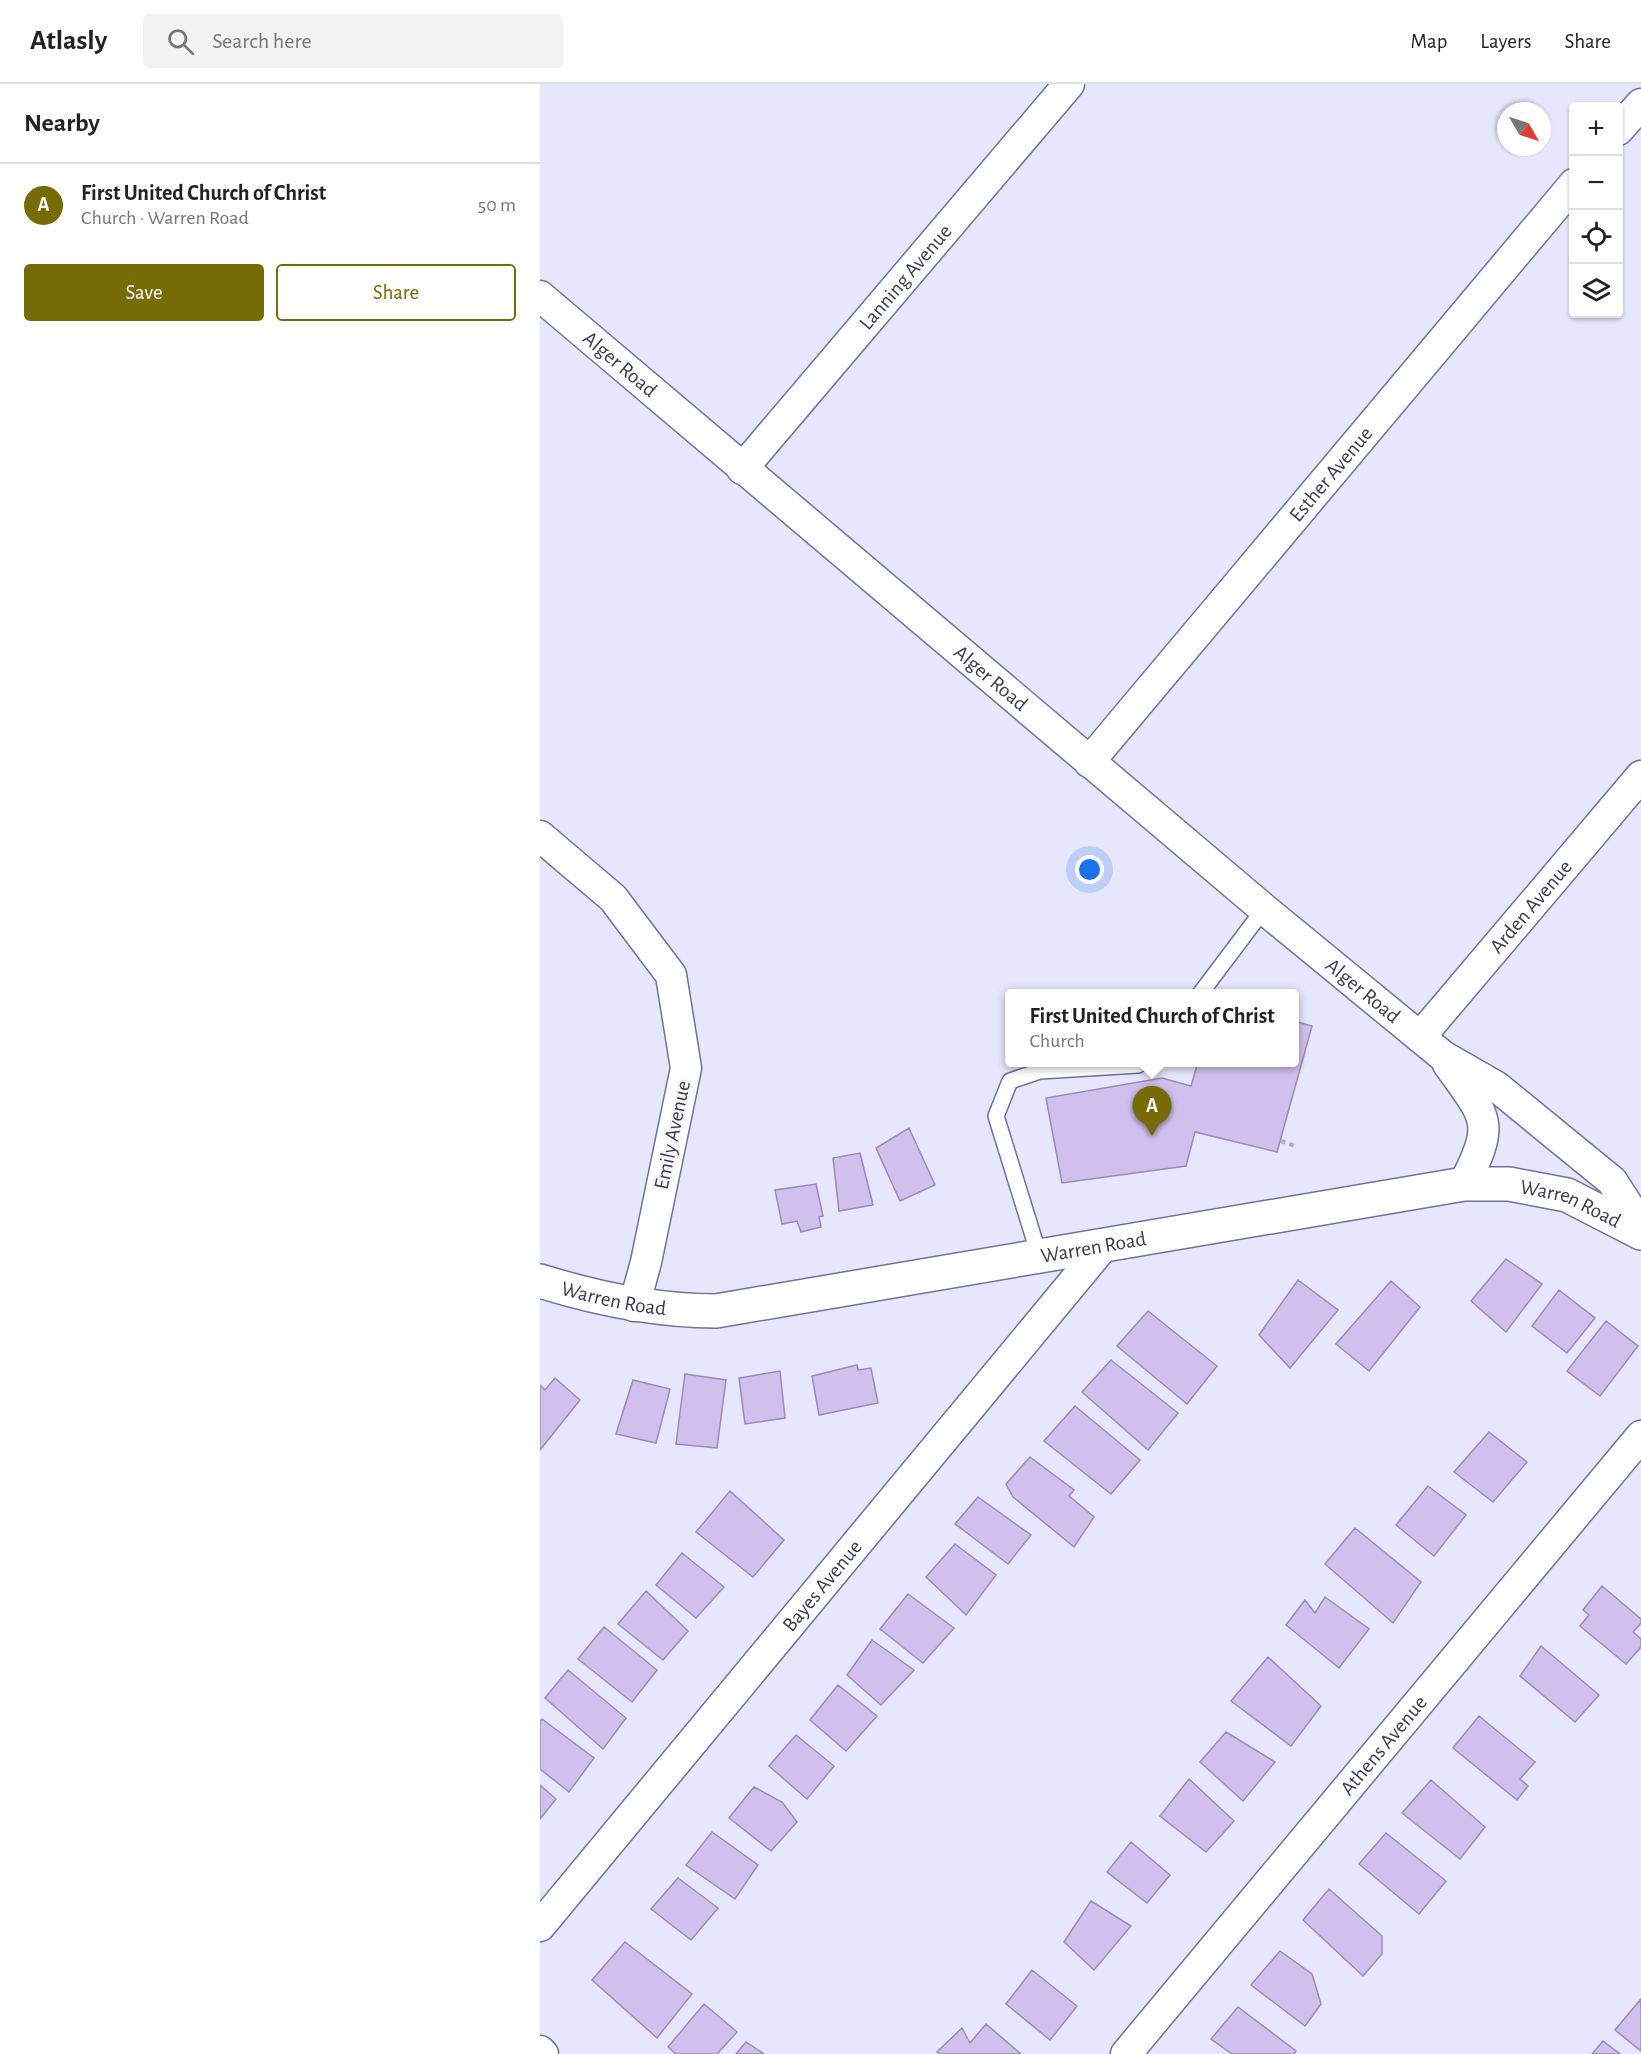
<!DOCTYPE html>
<html lang="en">
<head>
<meta charset="utf-8">
<style>
	:root { --surface:#fff; --page:#f2f2f2; --text:#222; --muted:#767676; --line:#e0e0e0; --accent:#766b04 }
	body { margin:0; font-family:"Alegreya Sans",sans-serif; background:var(--page); color:var(--text) }
	.controls { position:absolute; right:18px; top:18px; display:grid; overflow:hidden; border-radius:6px; box-shadow:0 2px 4px #0004 }
	.controls button { width:54px; height:54px; display:grid; place-items:center; padding:0; border:0; border-bottom:2px solid var(--line); background:var(--surface); color:var(--text); font:30px sans-serif }
	.compass { position:absolute; left:957px; top:18px; width:54px; height:54px; border-radius:50%; background:var(--surface); box-shadow:0 2px 4px #0004; rotate:129deg }
	.you { position:absolute; left:550px; top:786px; width:21px; height:21px; margin:-15px; border:4px solid #fff; border-radius:50%; background:#1a73e8; box-shadow:0 0 0 9px #1a73e833 }
	.badge { display:grid; place-items:center; width:39px; height:39px; border-radius:50%; background:var(--accent); color:#fff; font-size:20px; font-weight:700 }
	.pin { position:absolute; translate:-50% -50px; filter:drop-shadow(0 2px 3px #0008) }
	.pin::after { content:''; position:absolute; top:32px; width:21px; height:18px; background:inherit; clip-path:polygon(0 0,100% 0,50% 100%) }
	.popup { position:absolute; left:465px; top:905px; width:294px; height:78px; box-sizing:border-box; display:grid; place-content:center; border-radius:6px; background:var(--surface); filter:drop-shadow(0 2px 4px #0005); font-size:20px; white-space:nowrap; color:var(--muted) }
	.popup b { font-size:22px; color:var(--text) }
	.popup::after { content:''; position:absolute; left:50%; top:100%; margin-left:-12px; border:12px solid transparent; border-top-color:var(--surface) }
	.list { margin:0; padding:0; list-style:none }
	h2 { display:flex; justify-content:space-between; align-items:center; height:78px; margin:0; padding:0 24px; font-size:26px }
	h2 small { font-size:20px; font-weight:400; color:var(--muted) }
	.list li { display:grid; grid-template-columns:39px 1fr auto; gap:18px; align-items:center; box-sizing:border-box; height:84px; padding:0 24px; border-top:2px solid var(--line) }
	.list b { display:block; font-size:22px; white-space:nowrap }
	.list p { margin:0; font-size:20px; white-space:nowrap; color:var(--muted) }
	.list em { font-size:20px; font-style:normal; color:var(--muted) }
	.actions { display:flex; gap:12px; padding:18px 24px }
	.actions a { flex:1; padding:14px 0; border:2px solid var(--accent); border-radius:6px; text-align:center; font-size:21px; color:var(--accent) }
	.actions .main { background:var(--accent); color:#fff }
	.icon { flex:none; width:33px; height:33px; fill:none; stroke:currentColor; stroke-width:2; stroke-linecap:round; stroke-linejoin:round }
	.map { position:relative; flex:none; width:1101px; height:1970px; overflow:hidden }
	header { display:flex; align-items:center; gap:36px; box-sizing:border-box; height:84px; padding:0 30px; background:var(--surface); border-bottom:2px solid var(--line) }
	header strong { font-size:28px }
	nav { display:flex; gap:33px; margin-inline-start:auto; font-size:21px }
	.search { width:420px; height:54px; background:var(--page); display:flex; align-items:center; gap:15px; box-sizing:border-box; padding:0 21px; border-radius:6px; color:var(--muted); font-size:22px }
	main { display:flex }
	aside { flex:1; background:var(--surface) }
	.map>svg:first-child { display:block }
	.building { fill:#d1c0ee; stroke:#9c8ab9; stroke-width:1.5 }
	.lines { fill:none; stroke-linecap:round; stroke-linejoin:round }
	.service-casing { stroke:#6f719f; stroke-width:18 }
	.minor-casing { stroke:#6f719f; stroke-width:33 }
	.secondary-casing { stroke:#6f719f; stroke-width:36 }
	.path { stroke:#afb0c5; stroke-width:4; stroke-dasharray:4.5 4.5; stroke-linecap:butt }
	.service { stroke:#fff; stroke-width:15 }
	.minor { stroke:#fff; stroke-width:30 }
	.secondary { stroke:#fff; stroke-width:33 }
	.labels { text-anchor:middle; stroke-width:5; stroke-linejoin:round; paint-order:stroke }
	.street-label { font-size:21px; fill:#393a4e; stroke:#f6f6f6 }
</style>
</head>
<body>
<header>
<strong>Atlasly</strong>
<div class="search"><svg class="icon" aria-label="search" viewBox="0 0 24 24"><circle cx="10" cy="10" r="6"/><path d="M15 15l6 6"/></svg>Search here</div>
<nav><a>Map</a><a>Layers</a><a>Share</a></nav>
</header>
<main>
<aside>
<h2>Nearby<small></small></h2>
<ul class="list">
<li><span class="badge">A</span><div><b>First United Church of Christ</b><p>Church · Warren Road</p></div><em>50 m</em></li>
</ul>
<div class="actions"><a class="main">Save</a><a>Share</a></div>
</aside>
<div class="map">
<svg width="1101" height="1970" viewBox="0 0 1101 1970">
	<rect width="100%" height="100%" fill="#e6e7fd"/>
	<path class="building" d="M754 937 772 942 737 1068 655 1048 646 1082 522 1099 506 1014 622 994 651 1002 658 978H754Z
		M369 1044 395 1101 360 1117 336 1064Z
		M320 1069 333 1121 299 1127 293 1074Z
		M276 1100 283 1132 279 1133 281 1143 261 1148 257 1137 242 1140 235 1106Z
		M966 1175 1002 1200 966 1248 931 1217Z
		M758 1196 798 1226 750 1284 719 1251Z
		M851 1197 880 1223 829 1287 796 1260Z
		M1019 1206 1055 1234 1027 1269 992 1242Z
		M608 1227 677 1282 647 1320 577 1262Z
		M1066 1237 1098 1262 1060 1312 1027 1287Z
		M571 1276 638 1329 608 1366 542 1308Z
		M317 1281 318 1286 331 1284 338 1319 279 1331 272 1292Z
		M240 1287 245 1334 205 1340 199 1294Z
		M145 1290 186 1296 177 1364 136 1360Z
		M15 1294 40 1316 0 1366V1301L5 1306Z
		M93 1296 130 1305 116 1359 76 1350Z
		M535 1322 600 1376 571 1410 504 1357Z
		M949 1348 987 1378 953 1418 914 1388Z
		M490 1373 534 1406 529 1412 554 1433 534 1463 473 1413 466 1400Z
		M888 1402 926 1431 894 1472 856 1441Z
		M190 1407 244 1456 213 1493 156 1448Z
		M438 1413 491 1451 468 1480 415 1440Z
		M815 1444 881 1498 853 1539 785 1480Z
		M415 1460 456 1491 426 1531 386 1493Z
		M142 1469 184 1503 156 1534 116 1501Z
		M1062 1502 1101 1535V1539L1093 1548 1101 1555V1563L1086 1580 1040 1542 1049 1531 1043 1526Z
		M106 1507 148 1547 123 1576 78 1540Z
		M368 1510 414 1544 383 1579 340 1545Z
		M785 1513 829 1545 799 1584 746 1541 765 1516 775 1529Z
		M64 1543 117 1586 92 1618 38 1575Z
		M332 1556 374 1586 341 1621 307 1591Z
		M1001 1562 1059 1611 1035 1638 980 1592Z
		M728 1573 781 1622 751 1662 691 1617Z
		M28 1586 86 1634 63 1665 5 1614Z
		M298 1601 337 1632 306 1667 270 1636Z
		M939 1632 995 1678 980 1695 988 1702 977 1716 913 1664Z
		M2 1635 54 1674 29 1708 0 1685V1638Z
		M686 1648 735 1678 703 1717 660 1678Z
		M256 1651 294 1682 267 1715 229 1682Z
		M649 1695 694 1737 666 1768 620 1732Z
		M891 1696 945 1743 920 1775 862 1729Z
		M0 1701 16 1715 0 1735Z
		M214 1703 242 1718 257 1738 231 1767 189 1734Z
		M172 1748 218 1781 195 1815 146 1781Z
		M846 1749 906 1797 879 1830 819 1780Z
		M591 1758 630 1791 607 1819 567 1788Z
		M138 1794 178 1824 151 1856 111 1825Z
		M789 1805 842 1852V1870L823 1892 763 1836Z
		M551 1817 591 1842 554 1886 524 1858Z
		M85 1858 152 1910 117 1954 52 1896Z
		M740 1867 772 1890 781 1920 765 1942 711 1901Z
		M492 1886 537 1922 510 1956 466 1920Z
		M1101 1915V1967L1075 1946Z
		M164 1920 197 1948 177 1970H136L128 1963Z
		M698 1923 756 1967 754 1970H692L671 1955Z
		M446 1940 481 1970H400L397 1968 422 1944 430 1959Z
		M1063 1957 1080 1970H1052Z
		M206 1958 224 1970H196Z"/>
	<g class="lines">
		<g class="service-casing">
			<path id="service" d="M660 910 724 825
				M499 1171 456 1032 470 997 500 987 598 981 602 978"/>
		</g>
		<g class="minor-casing">
			<g id="minor">
				<path d="M1078 46 1101 20"/>
				<path id="s1" d="M0 212 724 825 903 972 957 1003 1072 1097 1101 1142"/>
				<path id="s2" d="M202 385 529 0"/>
				<path id="s3" d="M549 678 1034 100"/>
				<path d="M0 752 73 814 131 891 146 984 106 1178 94 1222"/>
				<path id="s4" d="M880 953 1101 692"/>
				<path d="M908 980C947 1035 956 1037 924 1100"/>
				<path id="s5" d="M0 1842 565 1160"/>
				<path d="M0 1967 3 1970"/>
				<path id="s6" d="M586 1970 1101 1352"/>
			</g>
		</g>
		<g class="secondary-casing">
			<g id="secondary">
				<path id="s7" d="M0 1197C58 1215 115 1227 176 1227L924 1100H969L1027 1111 1101 1149"/>
			</g>
		</g>
		<path class="path" d="M741 1057 758 1063"/>
		<use href="#service" class="service"/>
		<use href="#minor" class="minor"/>
		<use href="#secondary" class="secondary"/>
	</g>
	<g class="labels">
		<g class="street-label">
			<text dy="7" stroke="none"><textPath href="#s2" startOffset="252">Lanning Avenue</textPath></text>
			<text dy="7" stroke="none"><textPath href="#s1" startOffset="105">Alger Road</textPath></text>
			<text dy="7" stroke="none"><textPath href="#s3" startOffset="376">Esther Avenue</textPath></text>
			<text dy="7" stroke="none"><textPath href="#s1" startOffset="591">Alger Road</textPath></text>
			<text dy="7" stroke="none"><textPath href="#s4" startOffset="171">Arden Avenue</textPath></text>
			<text dy="7" stroke="none"><textPath href="#s1" startOffset="1077">Alger Road</textPath></text>
			<text transform="translate(132 1051) rotate(-78)" y="7">Emily Avenue</text>
			<text dy="7" stroke="none"><textPath href="#s7" startOffset="1048">Warren Road</textPath></text>
			<text dy="7" stroke="none"><textPath href="#s7" startOffset="562">Warren Road</textPath></text>
			<text dy="7" stroke="none"><textPath href="#s7" startOffset="76">Warren Road</textPath></text>
			<text dy="7" stroke="none"><textPath href="#s5" startOffset="442">Bayes Avenue</textPath></text>
			<text dy="7" stroke="none"><textPath href="#s6" startOffset="402">Athens Avenue</textPath></text>
		</g>
	</g>
</svg>
<div class="controls">
<button>+</button>
<button>−</button>
<button><svg class="icon" aria-label="locate" viewBox="0 0 24 24"><circle cx="12" cy="12" r="6"/><path d="M12 2v4M12 18v4M2 12h4M18 12h4"/></svg></button>
<button><svg class="icon" aria-label="layers" viewBox="0 0 24 24"><path d="M12 4l9 5-9 5-9-5zM3 14l9 5 9-5"/></svg></button>
</div>
<svg class="compass" viewBox="-18 -18 36 36"><path d="M0-13l5 13h-10z" fill="#e53935"/><path d="M0 13l5-13h-10z" fill="#767676"/></svg>
<div class="you"></div>
<div class="pin badge" style="left:612px;top:1052px">A</div>
<div class="popup"><b>First United Church of Christ</b>Church</div>
</div>
</main>
</body>
</html>
